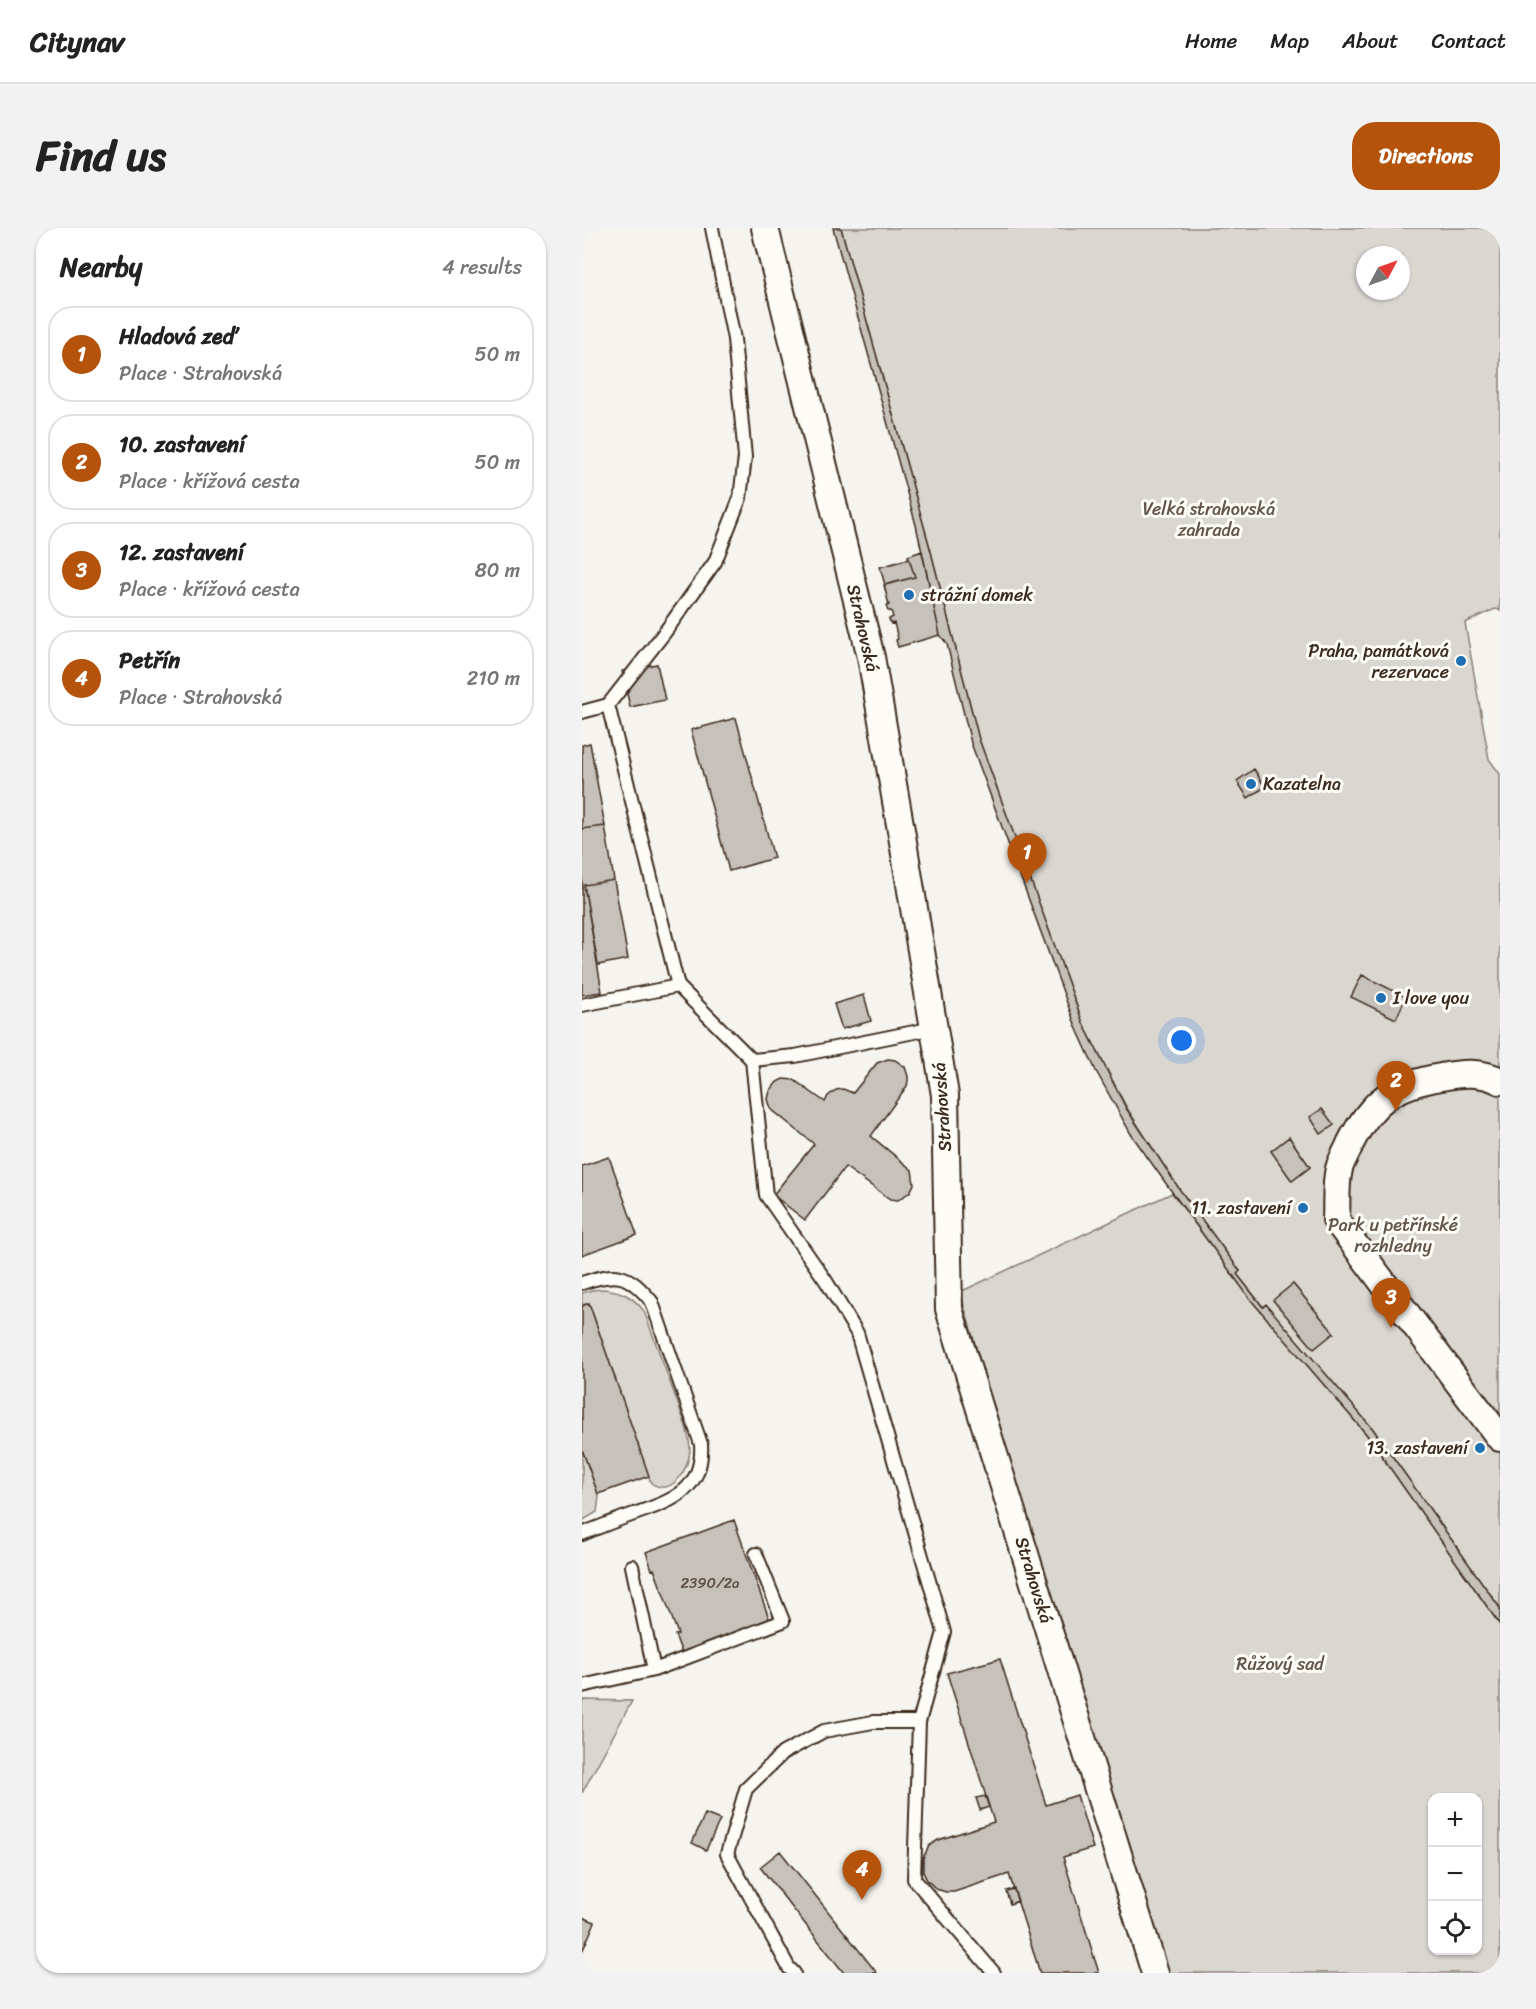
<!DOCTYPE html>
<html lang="en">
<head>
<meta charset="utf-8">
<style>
	:root { --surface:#fff; --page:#f2f2f2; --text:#222; --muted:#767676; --line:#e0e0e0; --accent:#b45309 }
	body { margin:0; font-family:Sriracha,sans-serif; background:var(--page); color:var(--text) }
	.controls { position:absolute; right:18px; bottom:18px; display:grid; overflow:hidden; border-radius:12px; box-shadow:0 2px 4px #0004 }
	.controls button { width:54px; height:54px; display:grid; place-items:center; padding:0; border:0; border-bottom:2px solid var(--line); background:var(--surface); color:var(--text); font:30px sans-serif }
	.compass { position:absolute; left:774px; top:18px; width:54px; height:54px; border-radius:50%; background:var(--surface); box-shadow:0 2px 4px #0004; rotate:49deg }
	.you { position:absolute; left:600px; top:813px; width:21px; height:21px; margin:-15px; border:4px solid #fff; border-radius:50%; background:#1a73e8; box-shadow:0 0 0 9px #1a73e833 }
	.badge { display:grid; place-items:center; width:39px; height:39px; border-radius:50%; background:var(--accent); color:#fff; font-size:20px; font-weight:700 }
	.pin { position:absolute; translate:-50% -50px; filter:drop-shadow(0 2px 3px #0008) }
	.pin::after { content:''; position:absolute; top:32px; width:21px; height:18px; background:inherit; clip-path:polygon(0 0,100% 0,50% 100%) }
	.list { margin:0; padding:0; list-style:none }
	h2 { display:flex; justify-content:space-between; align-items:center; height:78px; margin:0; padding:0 24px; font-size:26px }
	h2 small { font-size:20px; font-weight:400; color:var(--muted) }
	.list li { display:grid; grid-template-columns:39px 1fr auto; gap:18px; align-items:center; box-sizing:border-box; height:96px; margin:0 12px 12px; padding:0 12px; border:2px solid var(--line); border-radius:24px }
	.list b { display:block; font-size:22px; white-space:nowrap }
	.list p { margin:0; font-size:20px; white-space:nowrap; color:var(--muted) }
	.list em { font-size:20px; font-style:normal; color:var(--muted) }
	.icon { flex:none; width:33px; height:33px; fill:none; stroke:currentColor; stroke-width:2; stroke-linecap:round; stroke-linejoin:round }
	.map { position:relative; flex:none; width:918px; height:1745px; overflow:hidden; border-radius:24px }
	header { display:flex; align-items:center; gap:36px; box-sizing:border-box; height:84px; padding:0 30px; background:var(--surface); border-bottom:2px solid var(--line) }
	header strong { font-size:28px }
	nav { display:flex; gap:33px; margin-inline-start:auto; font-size:21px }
	.intro { display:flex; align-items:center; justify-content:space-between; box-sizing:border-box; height:144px; padding:0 36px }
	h1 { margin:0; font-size:42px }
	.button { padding:15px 27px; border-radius:24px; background:var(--accent); color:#fff; font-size:21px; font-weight:700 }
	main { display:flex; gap:36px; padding:0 36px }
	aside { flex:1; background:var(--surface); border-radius:24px; box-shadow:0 2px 4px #0004 }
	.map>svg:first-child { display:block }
	.green { fill:#dad6d0; stroke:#8a8077; stroke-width:1.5; fill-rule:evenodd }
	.building { fill:#c7c1bb; stroke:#3b2a1e; stroke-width:1.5 }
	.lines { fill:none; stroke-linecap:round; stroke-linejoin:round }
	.lane-casing { stroke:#3b2a1e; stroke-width:16 }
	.street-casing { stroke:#3b2a1e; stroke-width:30 }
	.lane { stroke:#fdfcf7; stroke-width:12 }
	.street { stroke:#fdfcf7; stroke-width:26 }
	.poi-dot { fill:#1f6fb2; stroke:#fdfcf7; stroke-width:2 }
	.labels { text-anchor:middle; stroke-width:6; stroke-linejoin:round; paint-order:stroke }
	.number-label { font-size:15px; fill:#5e5045 }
	.park-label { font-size:18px; fill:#63554a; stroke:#fdfcf7 }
	.poi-label { font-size:18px; fill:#3b2a1e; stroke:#fdfcf7; text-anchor:start }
	.street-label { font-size:18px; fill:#3b2a1e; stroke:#fdfcf7 }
</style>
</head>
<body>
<header>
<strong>Citynav</strong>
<nav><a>Home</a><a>Map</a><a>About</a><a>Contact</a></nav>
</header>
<div class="intro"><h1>Find us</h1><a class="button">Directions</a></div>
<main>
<aside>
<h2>Nearby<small>4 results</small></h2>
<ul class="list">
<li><span class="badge">1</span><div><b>Hladová zeď</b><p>Place · Strahovská</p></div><em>50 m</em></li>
<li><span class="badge">2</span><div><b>10. zastavení</b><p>Place · křížová cesta</p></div><em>50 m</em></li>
<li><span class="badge">3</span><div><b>12. zastavení</b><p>Place · křížová cesta</p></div><em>80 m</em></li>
<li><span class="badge">4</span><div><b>Petřín</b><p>Place · Strahovská</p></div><em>210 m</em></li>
</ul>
</aside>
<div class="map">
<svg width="918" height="1745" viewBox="0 0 918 1745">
	<rect width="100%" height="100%" fill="#f5f4ee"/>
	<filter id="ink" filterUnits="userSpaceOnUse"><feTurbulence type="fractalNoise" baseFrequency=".0167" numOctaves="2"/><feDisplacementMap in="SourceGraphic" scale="12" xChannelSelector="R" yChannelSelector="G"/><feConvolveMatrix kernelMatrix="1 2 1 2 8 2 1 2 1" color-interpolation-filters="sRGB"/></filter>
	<g filter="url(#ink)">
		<path class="green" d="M259 0H918V382L913 381 883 395 907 531 918 546V1380L791 1201 684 1077 681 1079 655 1046 658 1043 597 962 545 880 501 795 397 512 348 320ZM783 27H819V63H783ZM707 909 728 939 710 953 689 923ZM711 1056 751 1104 692 1072Z
			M590 965 670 1073 785 1207 918 1397V1745H584L470 1381 378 1064ZM850 1570H896V1722H850Z
			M22 1061C41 1063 51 1069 62 1083L104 1198C106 1206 108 1214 108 1222 107 1240 91 1270 69 1255L7 1075 0 1077V1065L10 1062Z
			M0 1221 17 1268 15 1284 0 1293Z
			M0 1472 50 1473 0 1565Z"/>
		<path class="building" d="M251 0H259L348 320 397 511 501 795 544 880 598 962 658 1043 655 1046 681 1079 684 1076 791 1201 918 1380V1397L785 1207 669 1072 590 964 549 906 514 843 494 799 389 515 365 416 358 407 334 297Z
			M340 323 358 407 316 419 314 412 316 411 312 395 309 396 307 391 311 389 309 383H306L304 378 307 377 302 357 333 349 326 328Z
			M327 331 333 349 303 357 298 339Z
			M75 436 83 472 48 479 40 443Z
			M154 490 192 630 147 643 109 502Z
			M8 515 23 598 0 601V517Z
			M672 541 683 559 666 570 655 553Z
			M23 598 32 652 2 657 20 764 0 767V601Z
			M32 652 46 731 16 737 2 657Z
			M780 747 824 769 814 791 769 769Z
			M282 767 289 793 260 801 252 776Z
			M306 831 313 832 323 839 326 848V853L325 858 289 908 330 942 332 956 328 964 316 972 308 971 263 939 223 992 191 967 232 916 189 881 186 871 188 863 195 854 201 851 212 852 243 874 246 868 254 862 261 861 271 865 295 835Z
			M740 881 752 897 739 906 728 889Z
			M707 909 728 939 710 953 689 923Z
			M27 929 55 1007 0 1027V938Z
			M711 1056 752 1105 732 1121 691 1072Z
			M7 1075 67 1248 16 1266 0 1221V1078Z
			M152 1292 188 1393 100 1425 93 1407 96 1406 72 1341 70 1342 64 1324Z
			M418 1431 464 1577 495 1567 511 1620 481 1629 517 1745H458L427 1646 372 1664H364L354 1661 345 1652 341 1644V1630L347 1618 356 1612 412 1594 365 1445Z
			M403 1568 407 1579 398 1582 394 1570Z
			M123 1586 138 1592 124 1622 110 1615Z
			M198 1623 295 1745H262L178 1639Z
			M432 1661 436 1673 428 1676 424 1663Z
			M0 1689 13 1694 0 1724Z"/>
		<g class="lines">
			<g class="lane-casing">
				<path id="lane" d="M130 0 152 111 163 229 158 270 133 334 83 404 26 477 96 758 170 832
					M0 484 26 477
					M0 777 96 758
					M352 800 213 828 170 832 184 967 244 1053 275 1105 362 1404 337 1494 332 1651 412 1745
					M0 1055C35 1043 46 1045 70 1074L119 1216C122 1263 89 1273 52 1286 35 1292 17 1299 0 1306
					M50 1338 72 1442
					M0 1458 72 1442 201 1393 174 1326
					M212 1745 207 1740 145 1626 164 1561 201 1525 242 1503 291 1494H337"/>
			</g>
			<g class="street-casing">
				<path id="street" d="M183 0 289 429 320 608 363 867 367 1081 573 1745
					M918 853C899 843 879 845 859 849 812 857 790 872 768 916 765 924 759 933 757 941 753 957 755 976 754 992L918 1210"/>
			</g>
			<use href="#lane" class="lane"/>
			<use href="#street" class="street"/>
		</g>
	</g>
	<g class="poi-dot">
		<circle cx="327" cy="367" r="6"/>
		<circle cx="879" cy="433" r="6"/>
		<circle cx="669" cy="556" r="6"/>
		<circle cx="799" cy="770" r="6"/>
		<circle cx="721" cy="980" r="6"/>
		<circle cx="898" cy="1220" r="6"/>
	</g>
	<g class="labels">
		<g class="number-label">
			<text x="128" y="1360">2390/2a</text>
		</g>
		<g class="park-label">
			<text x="627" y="287">Velká strahovská<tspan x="627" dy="21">zahrada</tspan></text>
			<text x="811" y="1003">Park u petřínské<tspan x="811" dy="21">rozhledny</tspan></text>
			<text x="698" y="1442">Růžový sad</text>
		</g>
		<g class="poi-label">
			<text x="339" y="373">strážní domek</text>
			<text x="867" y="429" text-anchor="end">Praha, památková<tspan x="867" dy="21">rezervace</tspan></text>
			<text x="681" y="562">Kazatelna</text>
			<text x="811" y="776">I love you</text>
			<text x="709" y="986" text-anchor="end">11. zastavení</text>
			<text x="886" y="1226" text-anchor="end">13. zastavení</text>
		</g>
		<g class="street-label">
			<text transform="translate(281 400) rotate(77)" y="6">Strahovská</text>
			<text transform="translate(360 879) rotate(-94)" y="6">Strahovská</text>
			<text transform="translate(452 1352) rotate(73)" y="6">Strahovská</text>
		</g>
	</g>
</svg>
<div class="controls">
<button>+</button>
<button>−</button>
<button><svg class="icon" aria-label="locate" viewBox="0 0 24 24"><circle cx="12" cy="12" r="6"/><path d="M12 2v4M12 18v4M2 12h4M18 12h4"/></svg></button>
</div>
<svg class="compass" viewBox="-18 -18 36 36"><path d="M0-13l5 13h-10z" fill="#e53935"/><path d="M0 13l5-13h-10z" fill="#767676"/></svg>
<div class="you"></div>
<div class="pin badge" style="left:445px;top:655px">1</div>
<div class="pin badge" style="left:814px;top:883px">2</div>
<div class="pin badge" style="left:809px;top:1100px">3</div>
<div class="pin badge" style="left:280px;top:1672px">4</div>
</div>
</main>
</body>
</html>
